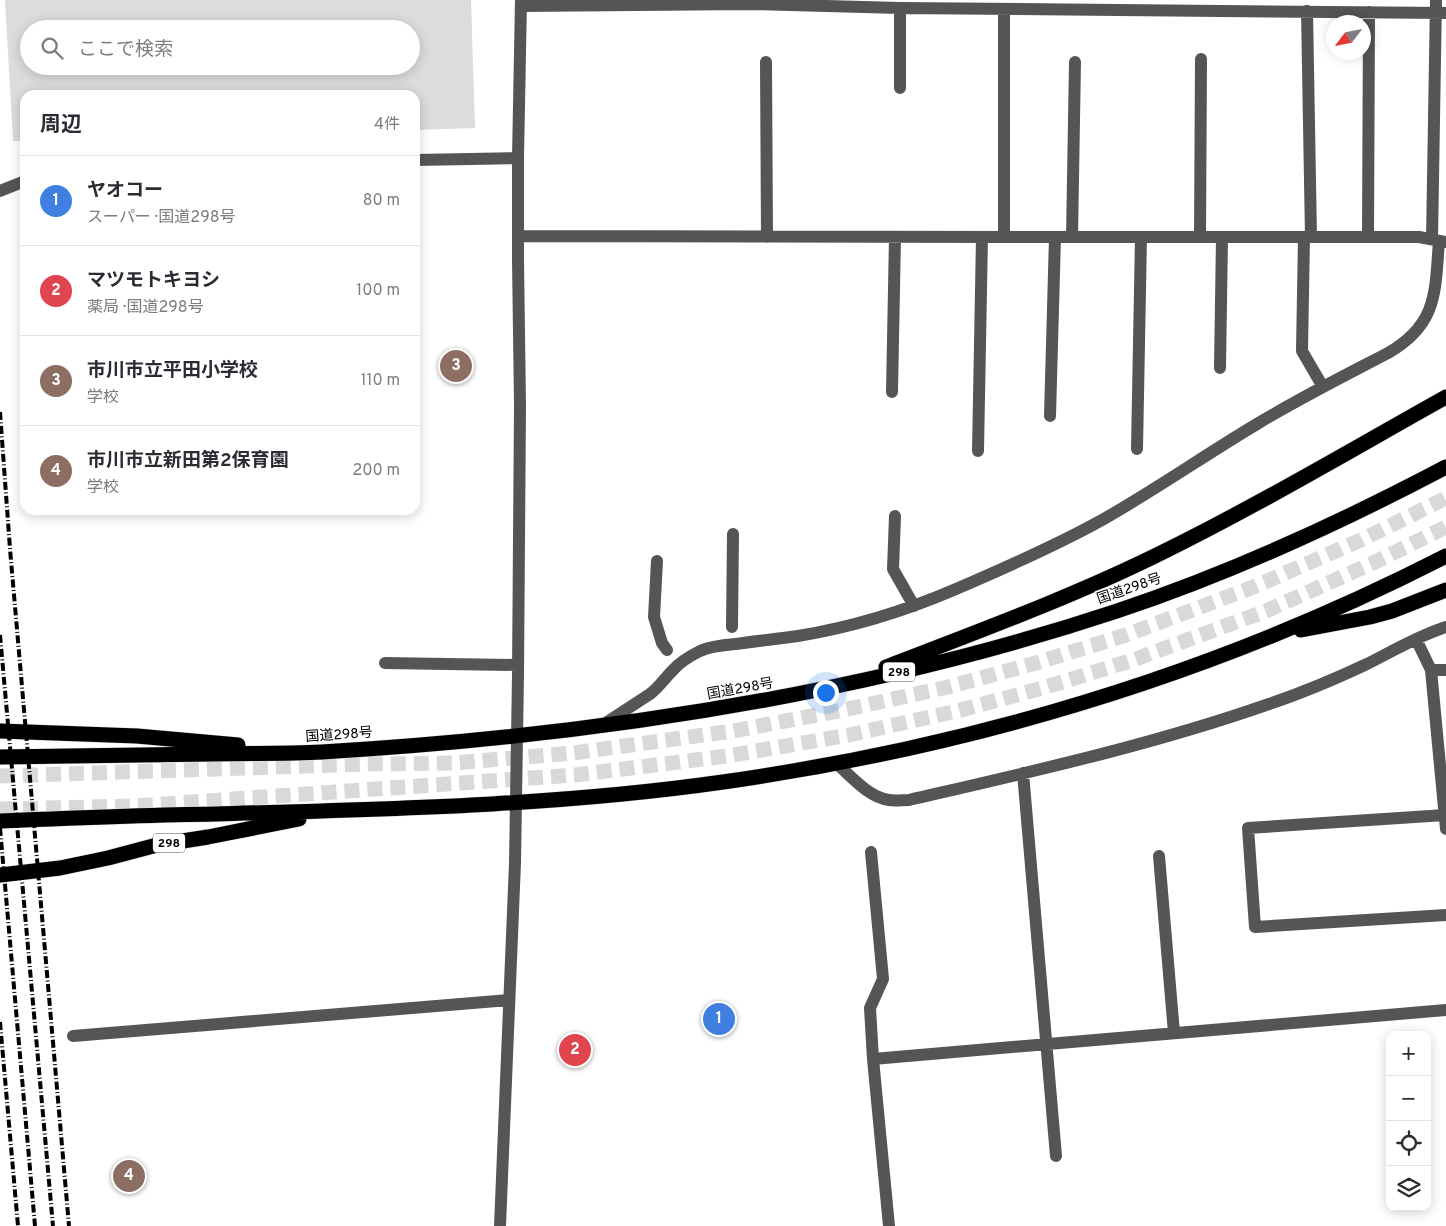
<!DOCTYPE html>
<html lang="ja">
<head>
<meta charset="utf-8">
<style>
	:root { --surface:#fff; --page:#f2f2f3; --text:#2b2b33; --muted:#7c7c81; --line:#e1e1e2; --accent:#1a73e8 }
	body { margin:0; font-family:Overpass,"Noto Sans JP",sans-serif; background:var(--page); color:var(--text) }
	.controls { position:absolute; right:15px; bottom:15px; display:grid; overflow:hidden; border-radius:10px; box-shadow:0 2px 12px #0003 }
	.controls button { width:45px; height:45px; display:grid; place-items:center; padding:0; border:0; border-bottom:1px solid var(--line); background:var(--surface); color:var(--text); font:25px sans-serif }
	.compass { position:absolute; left:1326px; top:15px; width:45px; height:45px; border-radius:50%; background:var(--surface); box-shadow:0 2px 12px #0003; rotate:238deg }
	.you { position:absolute; left:825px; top:692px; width:18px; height:18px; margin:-12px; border:4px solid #fff; border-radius:50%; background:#1a73e8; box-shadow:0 0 0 8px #1a73e833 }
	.badge { display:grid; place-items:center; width:32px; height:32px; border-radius:50%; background:var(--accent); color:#fff; font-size:16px; font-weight:700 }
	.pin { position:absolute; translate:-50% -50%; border:2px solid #fff; box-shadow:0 1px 5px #0006 }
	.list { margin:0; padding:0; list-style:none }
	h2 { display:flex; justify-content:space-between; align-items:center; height:65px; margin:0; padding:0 20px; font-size:21px }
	h2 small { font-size:16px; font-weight:400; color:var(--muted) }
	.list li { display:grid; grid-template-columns:32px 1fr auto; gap:15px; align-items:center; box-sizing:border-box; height:90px; padding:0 20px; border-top:1px solid var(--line) }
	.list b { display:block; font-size:19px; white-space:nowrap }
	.list p { margin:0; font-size:16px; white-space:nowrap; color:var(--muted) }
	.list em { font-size:16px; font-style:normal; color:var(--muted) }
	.icon { flex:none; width:28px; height:28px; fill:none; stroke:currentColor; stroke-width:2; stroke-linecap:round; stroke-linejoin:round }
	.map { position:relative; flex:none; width:1446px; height:1226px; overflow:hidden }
	.search { position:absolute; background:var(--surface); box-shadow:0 2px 12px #0003; left:20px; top:20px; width:400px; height:55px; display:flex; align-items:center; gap:12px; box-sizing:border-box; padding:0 18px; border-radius:28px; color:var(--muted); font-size:19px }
	.panel { position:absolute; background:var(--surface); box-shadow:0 2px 12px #0003; left:20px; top:90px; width:400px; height:425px; border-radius:15px }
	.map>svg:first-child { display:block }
	.green { fill:#dcdcdc; fill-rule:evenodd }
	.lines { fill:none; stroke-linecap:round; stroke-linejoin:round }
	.highway-tunnel { stroke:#d9d9d9; stroke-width:15; stroke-dasharray:15 8; stroke-linecap:butt }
	.highway-casing { stroke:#dbdbdb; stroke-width:16 }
	.minor { stroke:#555; stroke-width:12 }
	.highway { stroke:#000; stroke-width:15 }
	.rail { stroke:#000; stroke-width:4; stroke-dasharray:8 2.5 1 2.5; stroke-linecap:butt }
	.labels { text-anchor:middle; stroke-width:4; stroke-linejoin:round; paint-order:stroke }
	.shield { fill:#fff; stroke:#4c4c4c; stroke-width:1 }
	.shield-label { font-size:12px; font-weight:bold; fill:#000 }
	.street-label { font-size:14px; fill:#000; stroke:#fff }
</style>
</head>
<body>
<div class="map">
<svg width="1446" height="1226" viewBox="0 0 1446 1226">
	<rect width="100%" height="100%" fill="#fff"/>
	<path class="green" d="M5 0H471L475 128 415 130V95H25V141H13ZM29 29H411V66H29Z"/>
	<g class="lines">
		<path class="highway-tunnel" d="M0 776 366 764 454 763 573 753 733 731 843 710 948 687 1036 663 1126 635 1256 586 1361 540 1446 498
			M0 809 135 806 575 775 727 756 849 735 957 711 1043 688 1133 660 1266 611 1373 563 1446 527"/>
		<g class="highway-casing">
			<path id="highway" d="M1301 630 1370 617 1392 611 1446 590
				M886 667C979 631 1075 596 1165 551 1260 504 1353 449 1446 397
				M0 731 137 736 238 745
				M0 757C70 756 140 755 210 754 247 753 285 754 322 752 591 736 861 696 1117 611 1231 573 1340 523 1446 467
				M0 821C72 818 144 815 216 814 385 809 555 806 723 782 976 746 1218 673 1446 556
				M0 875 60 868 108 858 157 845 208 837 299 819"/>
		</g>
		<path class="minor" d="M521 6 752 4 900 8 1446 13
			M900 8V88
			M1004 9V237
			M1307 11 1311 237
			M766 62 767 237
			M415 160 518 158
			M0 191 25 181
			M518 236 1004 237H1419L1446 242
			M1072 237 1075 62
			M1200 237 1201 59
			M1304 237 1302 351 1323 387
			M1368 237 1369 12
			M1432 239 1436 0
			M1220 368 1222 237
			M892 392 895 237
			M1050 416 1055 237
			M1137 449 1141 237
			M978 451 982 237
			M895 516 893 569 914 606
			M657 561 654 617 662 643 667 650
			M732 627 733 534
			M1416 639 1431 670 1446 829
			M385 663 518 665
			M1431 670H1446
			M604 724 650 694C659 687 665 678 673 670 680 662 690 656 700 651 711 646 724 645 736 644 757 641 777 639 798 636 853 627 905 611 956 589 1005 568 1055 546 1102 520 1155 490 1205 455 1257 424 1300 398 1344 376 1388 353 1438 324 1435 292 1439 241
			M836 763C851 776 868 797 889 800 895 801 902 800 909 800 1030 772 1152 745 1269 704 1302 693 1335 679 1367 664 1393 651 1418 636 1446 627
			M1023 773 1056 1156
			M1445 815 1248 828 1255 927 1446 915
			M871 852 883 979 870 1008 873 1059 889 1226
			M1159 856 1174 1033
			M73 1036 509 1000
			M873 1059 1446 1010
			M500 1226 515 863 518 675 520 405 518 260V158L521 0"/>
		<use href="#highway" class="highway"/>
		<path class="rail" d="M0 412 10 549 69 1226
			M0 635 53 1226
			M0 828 35 1226
			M0 1022 18 1226"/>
	</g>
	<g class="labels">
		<g class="shield">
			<rect x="883" y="662.5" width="32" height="19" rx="4"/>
			<rect x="153" y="833.5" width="32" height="19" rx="4"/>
		</g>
		<g class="shield-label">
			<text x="899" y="676">298</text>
			<text x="169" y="847">298</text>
		</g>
		<g class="street-label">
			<text transform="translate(1129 588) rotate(-19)" y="5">国道298号</text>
			<text transform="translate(740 688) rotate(-10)" y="5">国道298号</text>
			<text transform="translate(339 734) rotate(-4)" y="5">国道298号</text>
		</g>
	</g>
</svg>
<div class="controls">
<button>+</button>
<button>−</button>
<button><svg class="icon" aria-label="locate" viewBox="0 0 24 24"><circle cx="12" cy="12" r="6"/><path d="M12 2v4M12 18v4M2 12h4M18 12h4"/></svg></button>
<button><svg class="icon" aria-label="layers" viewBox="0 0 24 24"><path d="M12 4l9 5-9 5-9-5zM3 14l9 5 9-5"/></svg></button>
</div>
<svg class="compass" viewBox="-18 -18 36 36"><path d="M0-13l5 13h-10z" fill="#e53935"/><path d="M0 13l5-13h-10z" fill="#7c7c81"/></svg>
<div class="you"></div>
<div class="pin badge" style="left:719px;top:1019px;background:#3f7fe0">1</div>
<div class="pin badge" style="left:575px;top:1050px;background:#e0444e">2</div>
<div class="pin badge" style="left:456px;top:366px;background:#8d6e63">3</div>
<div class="pin badge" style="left:129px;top:1176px;background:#8d6e63">4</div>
<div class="search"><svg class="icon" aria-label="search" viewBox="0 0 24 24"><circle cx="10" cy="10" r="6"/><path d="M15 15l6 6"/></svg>ここで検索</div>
<section class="panel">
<h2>周辺<small>4件</small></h2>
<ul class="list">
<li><span class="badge" style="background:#3f7fe0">1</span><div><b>ヤオコー</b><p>スーパー · 国道298号</p></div><em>80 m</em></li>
<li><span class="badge" style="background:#e0444e">2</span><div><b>マツモトキヨシ</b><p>薬局 · 国道298号</p></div><em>100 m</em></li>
<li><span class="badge" style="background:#8d6e63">3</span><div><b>市川市立平田小学校</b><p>学校</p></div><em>110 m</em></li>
<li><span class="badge" style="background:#8d6e63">4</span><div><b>市川市立新田第2保育園</b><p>学校</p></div><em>200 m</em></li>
</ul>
</section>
</div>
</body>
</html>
